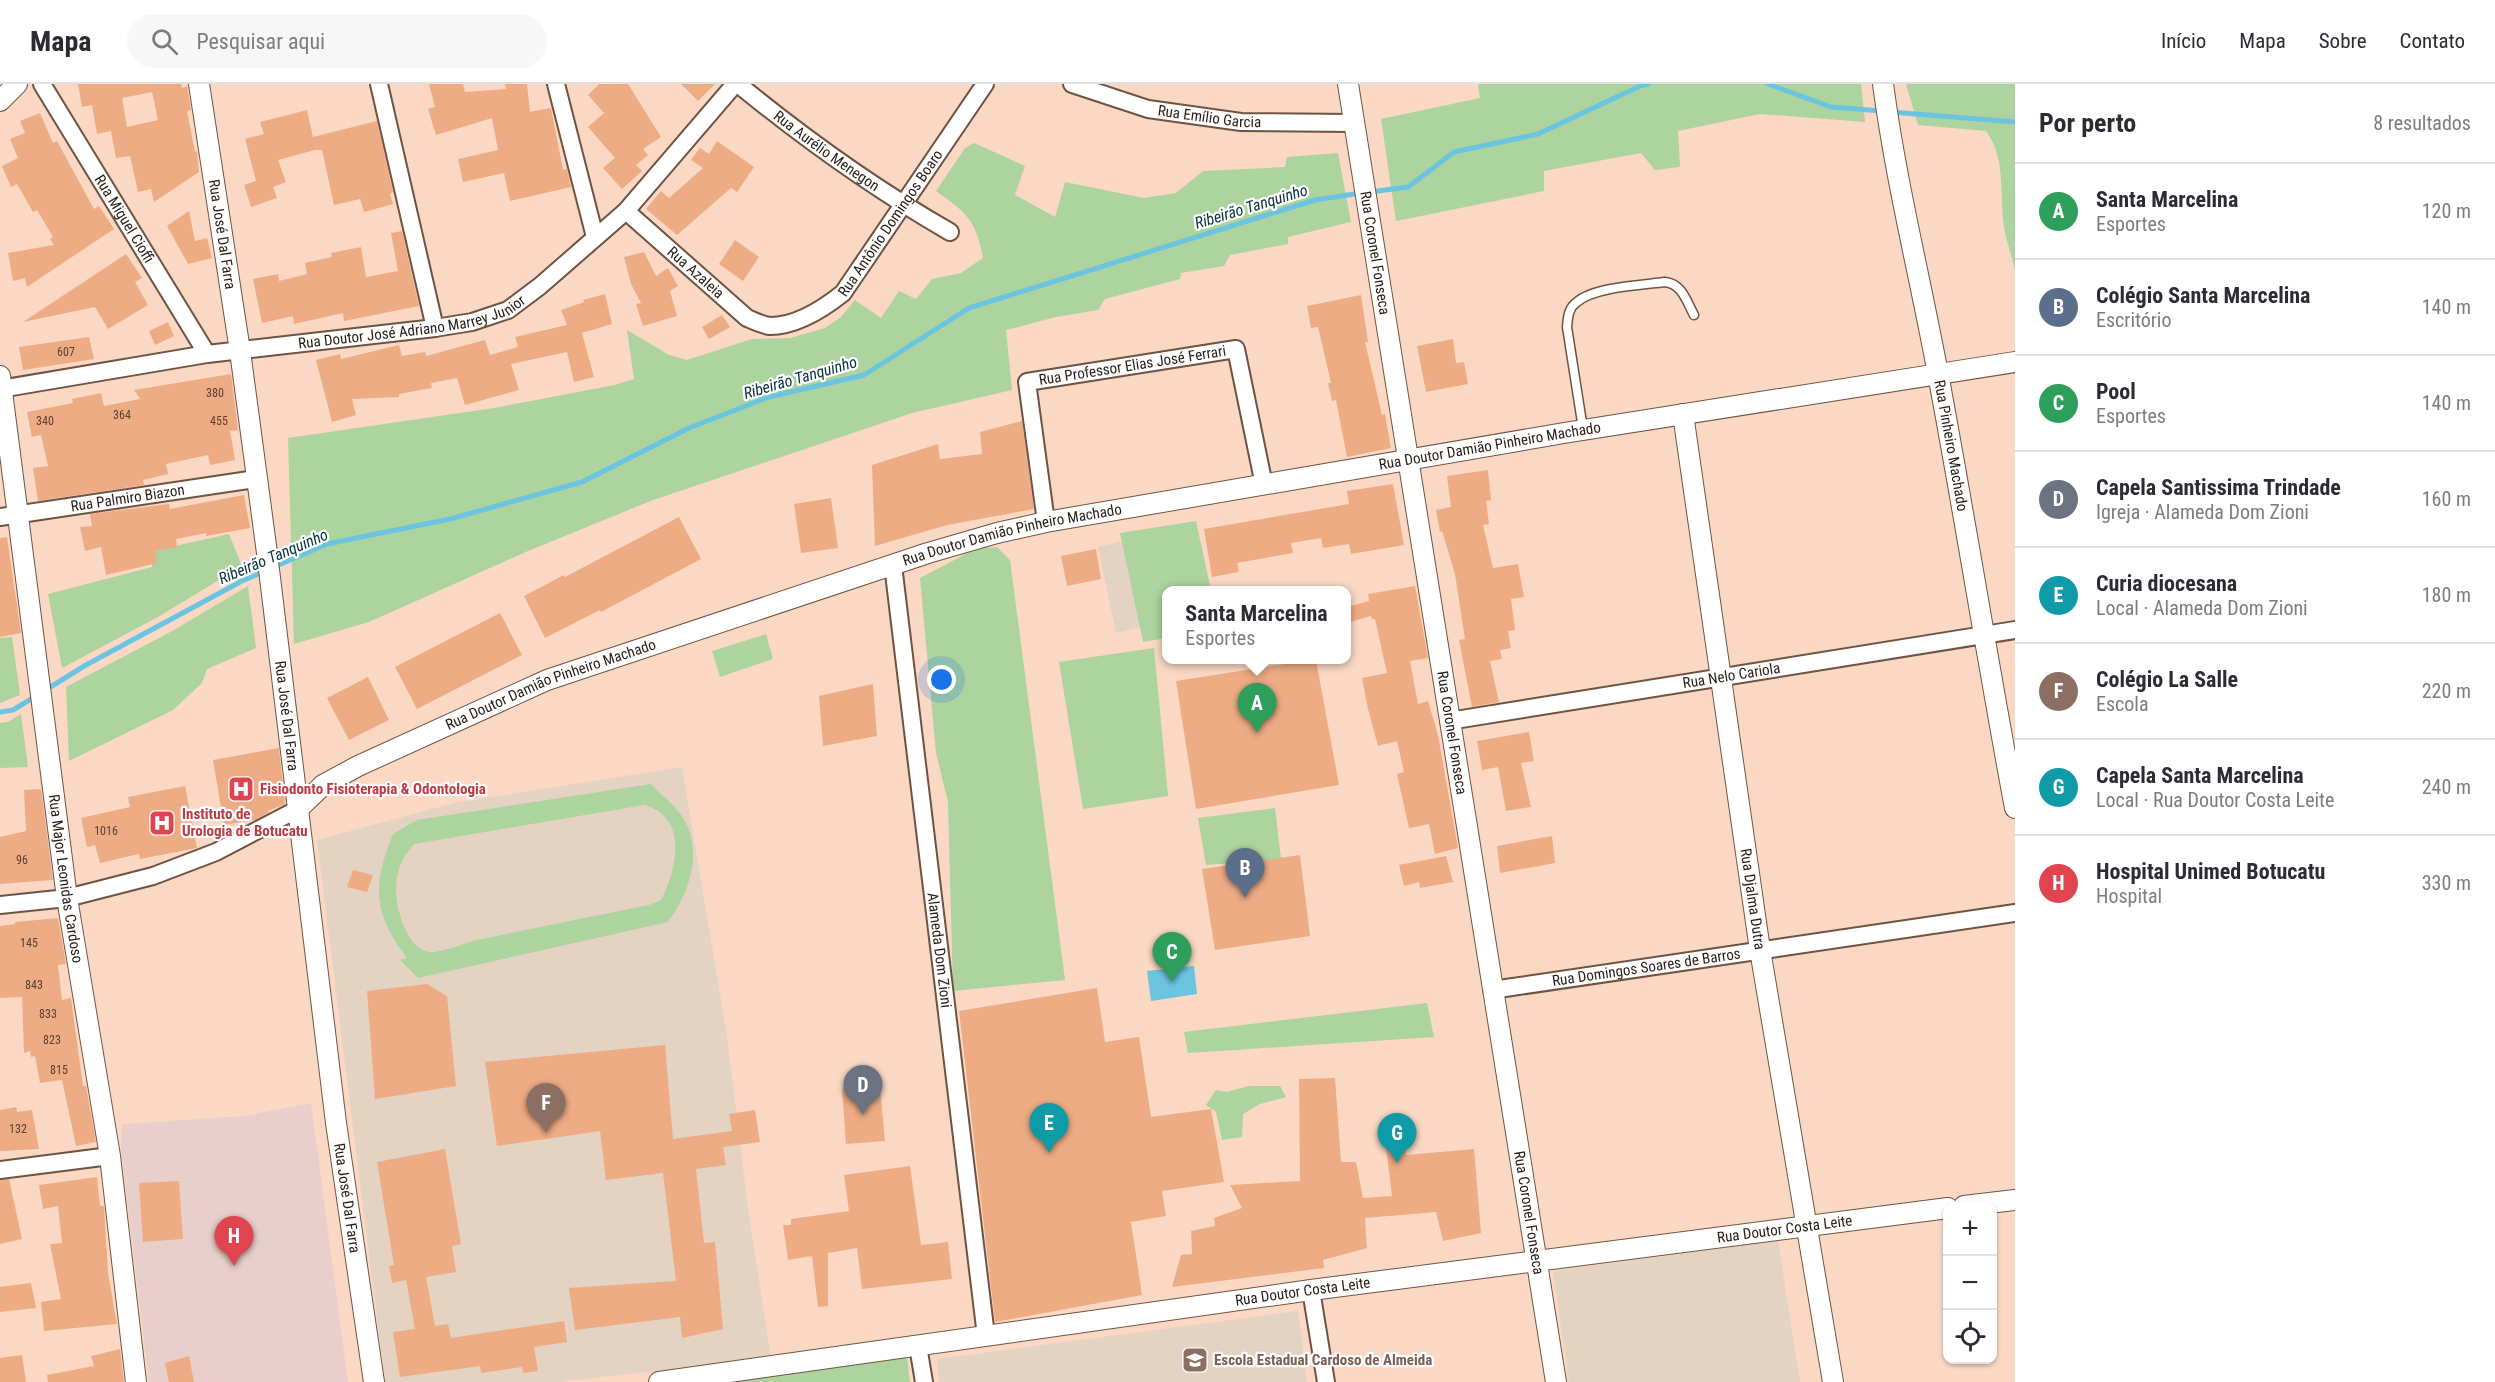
<!DOCTYPE html>
<html lang="pt">
<head>
<meta charset="utf-8">
<style>
	:root { --surface:#fff; --page:#f7f7f7; --text:#2b2b33; --muted:#7c7c81; --line:#e1e1e2; --accent:#d93025 }
	body { margin:0; font-family:"Roboto Condensed",sans-serif; background:var(--page); color:var(--text) }
	.controls { position:absolute; right:18px; bottom:18px; display:grid; overflow:hidden; border-radius:12px; box-shadow:0 2px 4px #0004 }
	.controls button { width:54px; height:54px; display:grid; place-items:center; padding:0; border:0; border-bottom:2px solid var(--line); background:var(--surface); color:var(--text); font:30px sans-serif }
	.you { position:absolute; left:942px; top:596px; width:21px; height:21px; margin:-15px; border:4px solid #fff; border-radius:50%; background:#1a73e8; box-shadow:0 0 0 9px #1a73e833 }
	.badge { display:grid; place-items:center; width:39px; height:39px; border-radius:50%; background:var(--accent); color:#fff; font-size:20px; font-weight:700 }
	.pin { position:absolute; translate:-50% -50px; filter:drop-shadow(0 2px 3px #0008) }
	.pin::after { content:''; position:absolute; top:32px; width:21px; height:18px; background:inherit; clip-path:polygon(0 0,100% 0,50% 100%) }
	.popup { position:absolute; left:1162px; top:502px; width:189px; height:78px; box-sizing:border-box; display:grid; place-content:center; border-radius:12px; background:var(--surface); filter:drop-shadow(0 2px 4px #0005); font-size:20px; white-space:nowrap; color:var(--muted) }
	.popup b { font-size:22px; color:var(--text) }
	.popup::after { content:''; position:absolute; left:50%; top:100%; margin-left:-12px; border:12px solid transparent; border-top-color:var(--surface) }
	.list { margin:0; padding:0; list-style:none }
	h2 { display:flex; justify-content:space-between; align-items:center; height:78px; margin:0; padding:0 24px; font-size:26px }
	h2 small { font-size:20px; font-weight:400; color:var(--muted) }
	.list li { display:grid; grid-template-columns:39px 1fr auto; gap:18px; align-items:center; box-sizing:border-box; height:96px; padding:0 24px; border-top:2px solid var(--line) }
	.list b { display:block; font-size:22px; white-space:nowrap }
	.list p { margin:0; font-size:20px; white-space:nowrap; color:var(--muted) }
	.list em { font-size:20px; font-style:normal; color:var(--muted) }
	.icon { flex:none; width:33px; height:33px; fill:none; stroke:currentColor; stroke-width:2; stroke-linecap:round; stroke-linejoin:round }
	.map { position:relative; flex:none; width:2015px; height:1298px; overflow:hidden }
	header { display:flex; align-items:center; gap:36px; box-sizing:border-box; height:84px; padding:0 30px; background:var(--surface); border-bottom:2px solid var(--line) }
	header strong { font-size:28px }
	nav { display:flex; gap:33px; margin-inline-start:auto; font-size:21px }
	.search { width:420px; height:54px; background:var(--page); display:flex; align-items:center; gap:15px; box-sizing:border-box; padding:0 21px; border-radius:33px; color:var(--muted); font-size:22px }
	main { display:flex }
	aside { flex:1; background:var(--surface) }
	.map>svg:first-child { display:block }
	.education { fill:#e4d2c2 }
	.medical { fill:#e9cfcb }
	.green { fill:#add39e; fill-rule:evenodd }
	.water { fill:#6bc5e1 }
	.lines { fill:none; stroke-linecap:round; stroke-linejoin:round }
	.stream { stroke:#6bc5e1; stroke-width:5 }
	.building { fill:#eeac84; fill-rule:evenodd }
	.service-casing { stroke:#6f5342; stroke-width:11 }
	.minor-casing { stroke:#6f5342; stroke-width:20 }
	.tertiary-casing { stroke:#6f5342; stroke-width:22 }
	.service { stroke:#fff; stroke-width:8 }
	.minor { stroke:#fff; stroke-width:16 }
	.tertiary { stroke:#fff; stroke-width:20 }
	.labels { text-anchor:middle; stroke-width:4.5; stroke-linejoin:round; paint-order:stroke }
	.number-label { font-size:12px; fill:#5a4031 }
	.street-label { font-size:15px; fill:#281c15; stroke:#fff }
	.health-label { font-size:15px; font-weight:bold; fill:#be3a42; stroke:#fff; text-anchor:start }
	.education-label { font-size:15px; font-weight:bold; fill:#785e54; stroke:#fff; text-anchor:start }
	.water-label { font-size:16px; font-style:italic; fill:#06323e; stroke:#fff }
</style>
</head>
<body>
<header>
<strong>Mapa</strong>
<div class="search"><svg class="icon" aria-label="search" viewBox="0 0 24 24"><circle cx="10" cy="10" r="6"/><path d="M15 15l6 6"/></svg>Pesquisar aqui</div>
<nav><a>Início</a><a>Mapa</a><a>Sobre</a><a>Contato</a></nav>
</header>
<main>
<div class="map">
<svg width="2015" height="1298" viewBox="0 0 2015 1298">
	<rect width="100%" height="100%" fill="#fad8c4"/>
	<path class="education" d="M1140 453 1147 542 1116 549 1098 463Z
		M682 683 727 952 748 1125 771 1274 557 1298H385L317 756 454 719Z
		M1778 1157 1800 1298H1569L1553 1187Z
		M1298 1227 1307 1298H939L937 1275Z"/>
	<path class="medical" d="M311 1019 348 1298H149L121 1065 122 1040 244 1032Z"/>
	<path class="green" d="M1478 0H1861L1865 38 1760 30 1678 47 1680 83 1655 86 1641 69 1544 87V107L1396 137 1381 35 1480 14Z
		M1906 0H2015V186C2011 169 2004 151 2003 134 2000 103 2005 73 1986 47L1918 41Z
		M974 59 1025 82 1015 111 1055 133 1065 98 1144 114 1176 109 1203 87 1285 83 1287 73 1338 69 1351 138 1288 153V160L1230 171 1224 182 1181 189 1180 195 1105 215 1098 226 1056 233 1006 246 1012 306 912 329 653 416 528 467 369 538 294 560 288 354 494 324 615 301 634 295 627 246 669 271 687 276 752 255 790 254 825 244 841 233 855 216 881 234 899 207 916 215 932 195 961 189 983 174C976 136 967 129 936 107L965 64Z
		M1196 437 1211 506H1167V554L1143 558 1120 449Z
		M229 450 242 482 158 533 62 584 48 510 152 483V467Z
		M997 463 1010 476 1065 896 953 907 948 718 936 669 920 494 975 465Z
		M248 502 256 564 207 585 202 599 173 626 69 677 66 603 174 546Z
		M766 550 773 575 720 593 712 567Z
		M12 553 20 611 0 619V554Z
		M1154 564 1168 712 1083 725 1059 578Z
		M21 630 28 683 0 684V639L8 638Z
		M651 700C661 711 675 721 683 734 704 768 689 809 668 838L418 894 400 876 407 874C373 828 372 802 393 750L417 736ZM644 721C689 733 677 785 661 816L649 821C591 833 534 844 477 856 465 859 438 870 428 868 410 864 402 839 398 824 393 797 397 780 414 760Z
		M1275 724 1281 775 1206 781 1198 734Z
		M1427 919 1434 953 1188 969 1184 948Z
		M1249 1002H1280L1286 1013 1260 1020 1243 1030 1242 1053 1222 1056 1216 1028 1206 1021 1216 1006 1227 1008Z
		M907 1273 910 1298H736Z"/>
	<path class="water" d="M1194 882 1197 910 1151 917 1147 887Z"/>
	<g class="lines">
		<path class="stream" d="M1768 0 1831 23 1882 27
			M1891 28 2015 38
			M1370 108 1408 103 1454 68 1538 50 1640 2 1649 0
			M274 483 327 460 450 435 582 398 689 344 769 313 864 291 969 224 1315 116 1361 109
			M44 607 86 581 242 497 265 487
			M0 628 13 626 36 612"/>
	</g>
	<path class="building" d="M78 0H181L182 4 187 2 191 26 187 27 195 68 197 67 199 88 154 118 151 105 138 108 130 72 116 74 111 47 97 50 92 21 82 23ZM152 8 158 36 127 43 122 14Z
		M429 0H463L465 8 506 5 505 0H527L530 28 551 24 563 86 567 85 571 103 510 117 504 89 463 98 458 75 498 66 492 34 436 51 428 25 435 23Z
		M599 0H628L661 53 643 65 648 71 636 81 642 87 622 105 603 84 615 74 588 43 604 29 588 11Z
		M681 0H715L698 17Z
		M307 26 313 53 377 37 393 108 390 110 393 120 364 128 360 115 334 121 322 66H315L278 76 286 98 273 103 277 114 251 123 244 101 256 97 245 55 264 50 260 38Z
		M40 29 53 59 57 57 94 125 99 122 114 145 27 203 25 194 13 197 8 169 54 161 50 155 53 153 37 126 33 128 17 100 11 103 2 82 18 74 10 55 25 49 20 37Z
		M717 57 754 83 737 108 731 104 677 151 646 125 661 107 669 114 703 84 691 76 700 64 709 70Z
		M189 127 195 157 207 154 212 174 188 180 167 142Z
		M402 147 419 222 344 237 343 229 294 240 293 232 262 239 253 195 278 190 279 197 307 190 305 179 332 173 331 169 361 163 366 193 398 187 391 149Z
		M735 156 759 173 743 197 719 180Z
		M644 168 656 192 668 184 678 202 670 207 677 232 643 242 636 220 641 219 631 200 624 173Z
		M126 170 142 194 135 198 148 221 108 245 95 223 23 238Z
		M605 210 612 240 582 249 594 293 574 298 567 268 511 280 519 306 465 321 457 294 431 299 432 304 399 310V313L352 315 356 331 332 338 316 276 340 270 341 275 399 261 402 272 425 268 426 272 485 256 490 271 518 263 515 253 567 241 561 226 584 218 583 216Z
		M1361 211 1368 258H1365L1382 331 1385 330 1391 364 1347 373 1336 316 1332 317 1328 299H1331L1318 243 1311 244 1307 222Z
		M722 231 730 243 709 255 702 243Z
		M168 238 174 252 155 261 149 247Z
		M89 253 94 275 23 286 19 263Z
		M1453 255 1456 279 1464 278 1468 300 1426 308 1417 262Z
		M231 290 238 346 230 347 235 376 210 381 208 371 166 380 168 390 143 396 144 401 38 417 33 384 48 382 41 351 32 353 27 328 73 319 72 315 101 309 104 322 140 315 134 306Z
		M1022 337 1034 425 947 441 875 462 872 381 938 360 940 375 982 370 980 348Z
		M1488 386 1491 416 1486 417 1489 440 1483 441 1493 484 1518 480 1524 513 1511 515 1515 546 1508 547 1511 564 1500 566 1502 575 1490 577 1499 618 1472 623 1459 556 1465 555 1455 490 1442 447 1440 448 1436 426 1451 423 1447 392Z
		M1393 400 1404 461 1351 470 1349 460 1323 464 1321 454 1291 459 1293 469 1237 479 1239 488 1212 493 1204 445 1349 420 1347 407Z
		M244 411 250 444 206 452V449L176 455 177 463 155 467 157 479 106 491 101 463 85 467 80 443 92 442 90 430 169 420 170 425Z
		M831 414 838 464 801 469 794 420Z
		M679 433 701 475 601 528 600 526 545 554 524 512 564 491 565 493Z
		M7 453 21 549 0 553V454Z
		M1096 465 1101 495 1067 502 1061 472Z
		M1415 502 1428 574 1410 577 1418 620 1428 617 1438 651 1458 764 1435 770 1429 740 1409 744 1397 690 1404 688 1397 657 1378 662 1368 625 1362 594 1387 589 1375 535H1372L1371 532 1347 539V523L1369 517 1368 510Z
		M500 529 522 571 417 625 395 583Z
		M1310 576H1316L1339 701 1196 725 1176 597Z
		M368 593 389 636 349 656 327 614Z
		M873 600 877 652 823 662 819 612Z
		M1529 648 1534 677 1521 679 1531 723 1506 727 1498 683 1482 686 1477 657Z
		M279 664 285 720 268 727V729L255 736 224 741 213 676Z
		M185 702 197 764 140 775 139 770 100 779 95 761 87 763 81 734 130 723 128 713Z
		M41 705 53 796 0 800V753L26 747 24 706Z
		M1552 752 1555 779 1500 789 1497 762Z
		M1300 771 1310 852 1215 866 1202 785Z
		M1446 772 1453 798 1420 804 1419 798 1404 802 1399 781Z
		M353 786 373 791 367 808 347 803Z
		M58 834 66 880 58 881 62 916 71 914 83 1002H86L96 1058 76 1062 62 996 40 999 35 972 31 973 30 967 24 969 22 913 0 914V842L15 840V838Z
		M427 900 447 912 456 1002 375 1015 367 907Z
		M1097 904 1105 958 1139 953 1151 1033 1211 1025 1224 1098 1162 1107 1166 1132 1131 1138 1142 1211 995 1238 959 927Z
		M665 961 673 1055 732 1047 729 1030 755 1026 760 1058 723 1063 726 1081 696 1085 704 1159 715 1158 723 1245 682 1254 680 1233 575 1246 569 1204 676 1197 663 1089 606 1096 600 1047 497 1062 485 978Z
		M855 982 871 991 880 1003 885 1057 846 1060 842 1006Z
		M1335 994 1341 1078H1356L1363 1114 1392 1112 1385 1055 1404 1053 1406 1071 1474 1065 1481 1149 1443 1157 1436 1128 1365 1134 1367 1164 1323 1176 1324 1184 1172 1203 1181 1171 1192 1170 1191 1147 1215 1142 1214 1134 1242 1124 1230 1101 1300 1097 1299 995Z
		M16 1023 17 1028 32 1026 39 1065 0 1067V1026Z
		M445 1065 461 1160 452 1162 456 1188 426 1193 435 1242 448 1240 451 1254 564 1237 567 1258 534 1263 538 1287 523 1289 522 1283 481 1289 480 1282 400 1293 393 1248 415 1245 406 1196 392 1199 389 1182 394 1181 377 1078Z
		M910 1082 921 1161 948 1158 952 1195 862 1205 857 1164 828 1169V1222L818 1223 812 1172 788 1176 783 1141H791V1135L849 1127 844 1091Z
		M97 1093 100 1122H104L108 1189 117 1240 44 1247 41 1218 61 1215 50 1160 62 1159 58 1122 43 1125 39 1101Z
		M9 1095 22 1155 0 1160V1096Z
		M179 1097 183 1155 143 1158 139 1099Z
		M31 1199 36 1224 0 1228V1203Z
		M120 1265 124 1298H48L47 1291 94 1282 91 1272Z
		M22 1271 26 1298H0V1274Z
		M189 1272 194 1298H169L165 1279Z"/>
	<g class="lines">
		<g class="service-casing">
			<path id="service" d="M1583 345 1567 243C1568 234 1568 224 1577 218 1594 203 1642 201 1665 198 1682 200 1686 216 1694 231"/>
		</g>
		<g class="minor-casing">
			<g id="minor">
				<path id="s1" d="M42 0 207 270"/>
				<path d="M379 0 435 244"/>
				<path d="M556 0 595 153"/>
				<path id="s2" d="M738 0C805 55 875 105 950 148"/>
				<path id="s3" d="M1072 0 1148 25 1241 38 1353 39"/>
				<path id="s4" d="M626 127 747 234C754 237 762 241 770 242 797 242 823 225 843 209L985 0"/>
				<path id="s5" d="M0 305 207 270 435 244 472 238 508 226 540 202 626 127 735 0"/>
				<path id="s6" d="M0 433 256 395"/>
				<path id="s7" d="M1046 438 1027 298 1236 265 1264 401"/>
				<path id="s8" d="M893 481 986 1252"/>
				<path id="s9" d="M1449 637 2015 546"/>
				<path d="M0 821 67 814 153 792 216 768 298 725"/>
				<path id="s10" d="M1492 906 2015 829"/>
				<path d="M0 1086 110 1072"/>
				<path d="M1311 1206 1326 1298"/>
				<path d="M918 1262 924 1298"/>
			</g>
		</g>
		<g class="tertiary-casing">
			<g id="tertiary">
				<path id="s11" d="M199 0 240 267 267 469 336 1039 374 1298"/>
				<path id="s12" d="M1348 0 1556 1298"/>
				<path id="s13" d="M1883 0C1896 98 1920 193 1938 290 1965 434 1988 580 2015 724"/>
				<path d="M0 17 17 0"/>
				<path id="s14" d="M0 292 67 814 110 1072 136 1298"/>
				<path id="s15" d="M1683 330 1760 866 1833 1298"/>
				<path id="s16" d="M298 725 323 701 358 682 547 596 928 469 997 449 1046 438 1564 349 2015 278"/>
				<path d="M1964 1122 2015 1116"/>
				<path id="s17" d="M659 1298 1311 1206 1948 1124"/>
			</g>
		</g>
		<use href="#service" class="service"/>
		<use href="#minor" class="minor"/>
		<use href="#tertiary" class="tertiary"/>
	</g>
	<defs>
		<g id="hospital-square" transform="scale(1.35)"><rect x="-9" y="-9" width="18" height="18" rx="4" fill="#e0444e" stroke="#fff"/><path d="M-5-5h3v3.5h4V-5h3V5h-3V1.5h-4V5h-3Z" fill="#fff"/></g>
		<g id="school-square" transform="scale(1.35)"><rect x="-9" y="-9" width="18" height="18" rx="4" fill="#8d6e63" stroke="#fff"/><path d="M0-5L7-2L0 1L-7-2ZM-4 1L0 2.5L4 1V4Q0 6-4 4Z" fill="#fff"/></g>
	</defs>
	<g fill-rule="evenodd">
		<use href="#hospital-square" x="241" y="705"/>
		<use href="#hospital-square" x="162" y="739"/>
		<use href="#school-square" x="1195" y="1276"/>
	</g>
	<g class="labels">
		<g class="number-label">
			<text x="66" y="272">607</text>
			<text x="215" y="313">380</text>
			<text x="122" y="335">364</text>
			<text x="45" y="341">340</text>
			<text x="219" y="341">455</text>
			<text x="106" y="751">1016</text>
			<text x="22" y="780">96</text>
			<text x="29" y="863">145</text>
			<text x="34" y="905">843</text>
			<text x="48" y="934">833</text>
			<text x="52" y="960">823</text>
			<text x="59" y="990">815</text>
			<text x="18" y="1049">132</text>
		</g>
		<g class="street-label">
			<text dy="5" stroke="none"><textPath href="#s3" startOffset="142">Rua Emílio Garcia</textPath></text>
			<text dy="5" stroke="none"><textPath href="#s2" startOffset="111">Rua Aurélio Menegon</textPath></text>
			<text dy="5" stroke="none"><textPath href="#s1" startOffset="158">Rua Miguel Cioffi</textPath></text>
			<text dy="5" stroke="none"><textPath href="#s4" startOffset="352">Rua Antônio Domingos Boaro</textPath></text>
			<text dy="5" stroke="none"><textPath href="#s11" startOffset="152">Rua José Dal Farra</textPath></text>
			<text dy="5" stroke="none"><textPath href="#s12" startOffset="171">Rua Coronel Fonseca</textPath></text>
			<text dy="5" stroke="none"><textPath href="#s4" startOffset="93">Rua Azaleia</textPath></text>
			<text dy="5" stroke="none"><textPath href="#s5" startOffset="418">Rua Doutor José Adriano Marrey Junior</textPath></text>
			<text dy="5" stroke="none"><textPath href="#s7" startOffset="248">Rua Professor Elias José Ferrari</textPath></text>
			<text dy="5" stroke="none"><textPath href="#s16" startOffset="1256">Rua Doutor Damião Pinheiro Machado</textPath></text>
			<text dy="5" stroke="none"><textPath href="#s13" startOffset="368">Rua Pinheiro Machado</textPath></text>
			<text dy="5" stroke="none"><textPath href="#s6" startOffset="129">Rua Palmiro Biazon</textPath></text>
			<text dy="5" stroke="none"><textPath href="#s16" startOffset="770">Rua Doutor Damião Pinheiro Machado</textPath></text>
			<text dy="5" stroke="none"><textPath href="#s9" startOffset="286">Rua Nelo Cariola</textPath></text>
			<text dy="5" stroke="none"><textPath href="#s16" startOffset="284">Rua Doutor Damião Pinheiro Machado</textPath></text>
			<text dy="5" stroke="none"><textPath href="#s11" startOffset="638">Rua José Dal Farra</textPath></text>
			<text dy="5" stroke="none"><textPath href="#s12" startOffset="657">Rua Coronel Fonseca</textPath></text>
			<text dy="5" stroke="none"><textPath href="#s14" startOffset="507">Rua Major Leonidas Cardoso</textPath></text>
			<text dy="5" stroke="none"><textPath href="#s15" startOffset="490">Rua Djalma Dutra</textPath></text>
			<text dy="5" stroke="none"><textPath href="#s8" startOffset="388">Alameda Dom Zioni</textPath></text>
			<text dy="5" stroke="none"><textPath href="#s10" startOffset="156">Rua Domingos Soares de Barros</textPath></text>
			<text dy="5" stroke="none"><textPath href="#s11" startOffset="1124">Rua José Dal Farra</textPath></text>
			<text dy="5" stroke="none"><textPath href="#s12" startOffset="1143">Rua Coronel Fonseca</textPath></text>
			<text dy="5" stroke="none"><textPath href="#s17" startOffset="1136">Rua Doutor Costa Leite</textPath></text>
			<text dy="5" stroke="none"><textPath href="#s17" startOffset="650">Rua Doutor Costa Leite</textPath></text>
		</g>
		<g class="health-label">
			<text x="260" y="710">Fisiodonto Fisioterapia &amp; Odontologia</text>
			<text x="182" y="735">Instituto de<tspan x="182" dy="17">Urologia de Botucatu</tspan></text>
		</g>
		<g class="education-label">
			<text x="1214" y="1281">Escola Estadual Cardoso de Almeida</text>
		</g>
		<g class="water-label">
			<text transform="translate(1251 122) rotate(-17)" y="6">Ribeirão Tanquinho</text>
			<text transform="translate(800 293) rotate(-16)" y="6">Ribeirão Tanquinho</text>
			<text transform="translate(273 472) rotate(-23)" y="6">Ribeirão Tanquinho</text>
		</g>
	</g>
</svg>
<div class="controls">
<button>+</button>
<button>−</button>
<button><svg class="icon" aria-label="locate" viewBox="0 0 24 24"><circle cx="12" cy="12" r="6"/><path d="M12 2v4M12 18v4M2 12h4M18 12h4"/></svg></button>
</div>
<div class="you"></div>
<div class="pin badge" style="left:1257px;top:649px;background:#2e9e5b">A</div>
<div class="popup"><b>Santa Marcelina</b>Esportes</div>
<div class="pin badge" style="left:1245px;top:814px;background:#5c6f8a">B</div>
<div class="pin badge" style="left:1172px;top:898px;background:#2e9e5b">C</div>
<div class="pin badge" style="left:863px;top:1031px;background:#6b7280">D</div>
<div class="pin badge" style="left:1049px;top:1069px;background:#0f9aa8">E</div>
<div class="pin badge" style="left:546px;top:1049px;background:#8d6e63">F</div>
<div class="pin badge" style="left:1397px;top:1079px;background:#0f9aa8">G</div>
<div class="pin badge" style="left:234px;top:1182px;background:#e0444e">H</div>
</div>
<aside>
<h2>Por perto<small>8 resultados</small></h2>
<ul class="list">
<li><span class="badge" style="background:#2e9e5b">A</span><div><b>Santa Marcelina</b><p>Esportes</p></div><em>120 m</em></li>
<li><span class="badge" style="background:#5c6f8a">B</span><div><b>Colégio Santa Marcelina</b><p>Escritório</p></div><em>140 m</em></li>
<li><span class="badge" style="background:#2e9e5b">C</span><div><b>Pool</b><p>Esportes</p></div><em>140 m</em></li>
<li><span class="badge" style="background:#6b7280">D</span><div><b>Capela Santissima Trindade</b><p>Igreja · Alameda Dom Zioni</p></div><em>160 m</em></li>
<li><span class="badge" style="background:#0f9aa8">E</span><div><b>Curia diocesana</b><p>Local · Alameda Dom Zioni</p></div><em>180 m</em></li>
<li><span class="badge" style="background:#8d6e63">F</span><div><b>Colégio La Salle</b><p>Escola</p></div><em>220 m</em></li>
<li><span class="badge" style="background:#0f9aa8">G</span><div><b>Capela Santa Marcelina</b><p>Local · Rua Doutor Costa Leite</p></div><em>240 m</em></li>
<li><span class="badge" style="background:#e0444e">H</span><div><b>Hospital Unimed Botucatu</b><p>Hospital</p></div><em>330 m</em></li>
</ul>
</aside>
</main>
</body>
</html>
